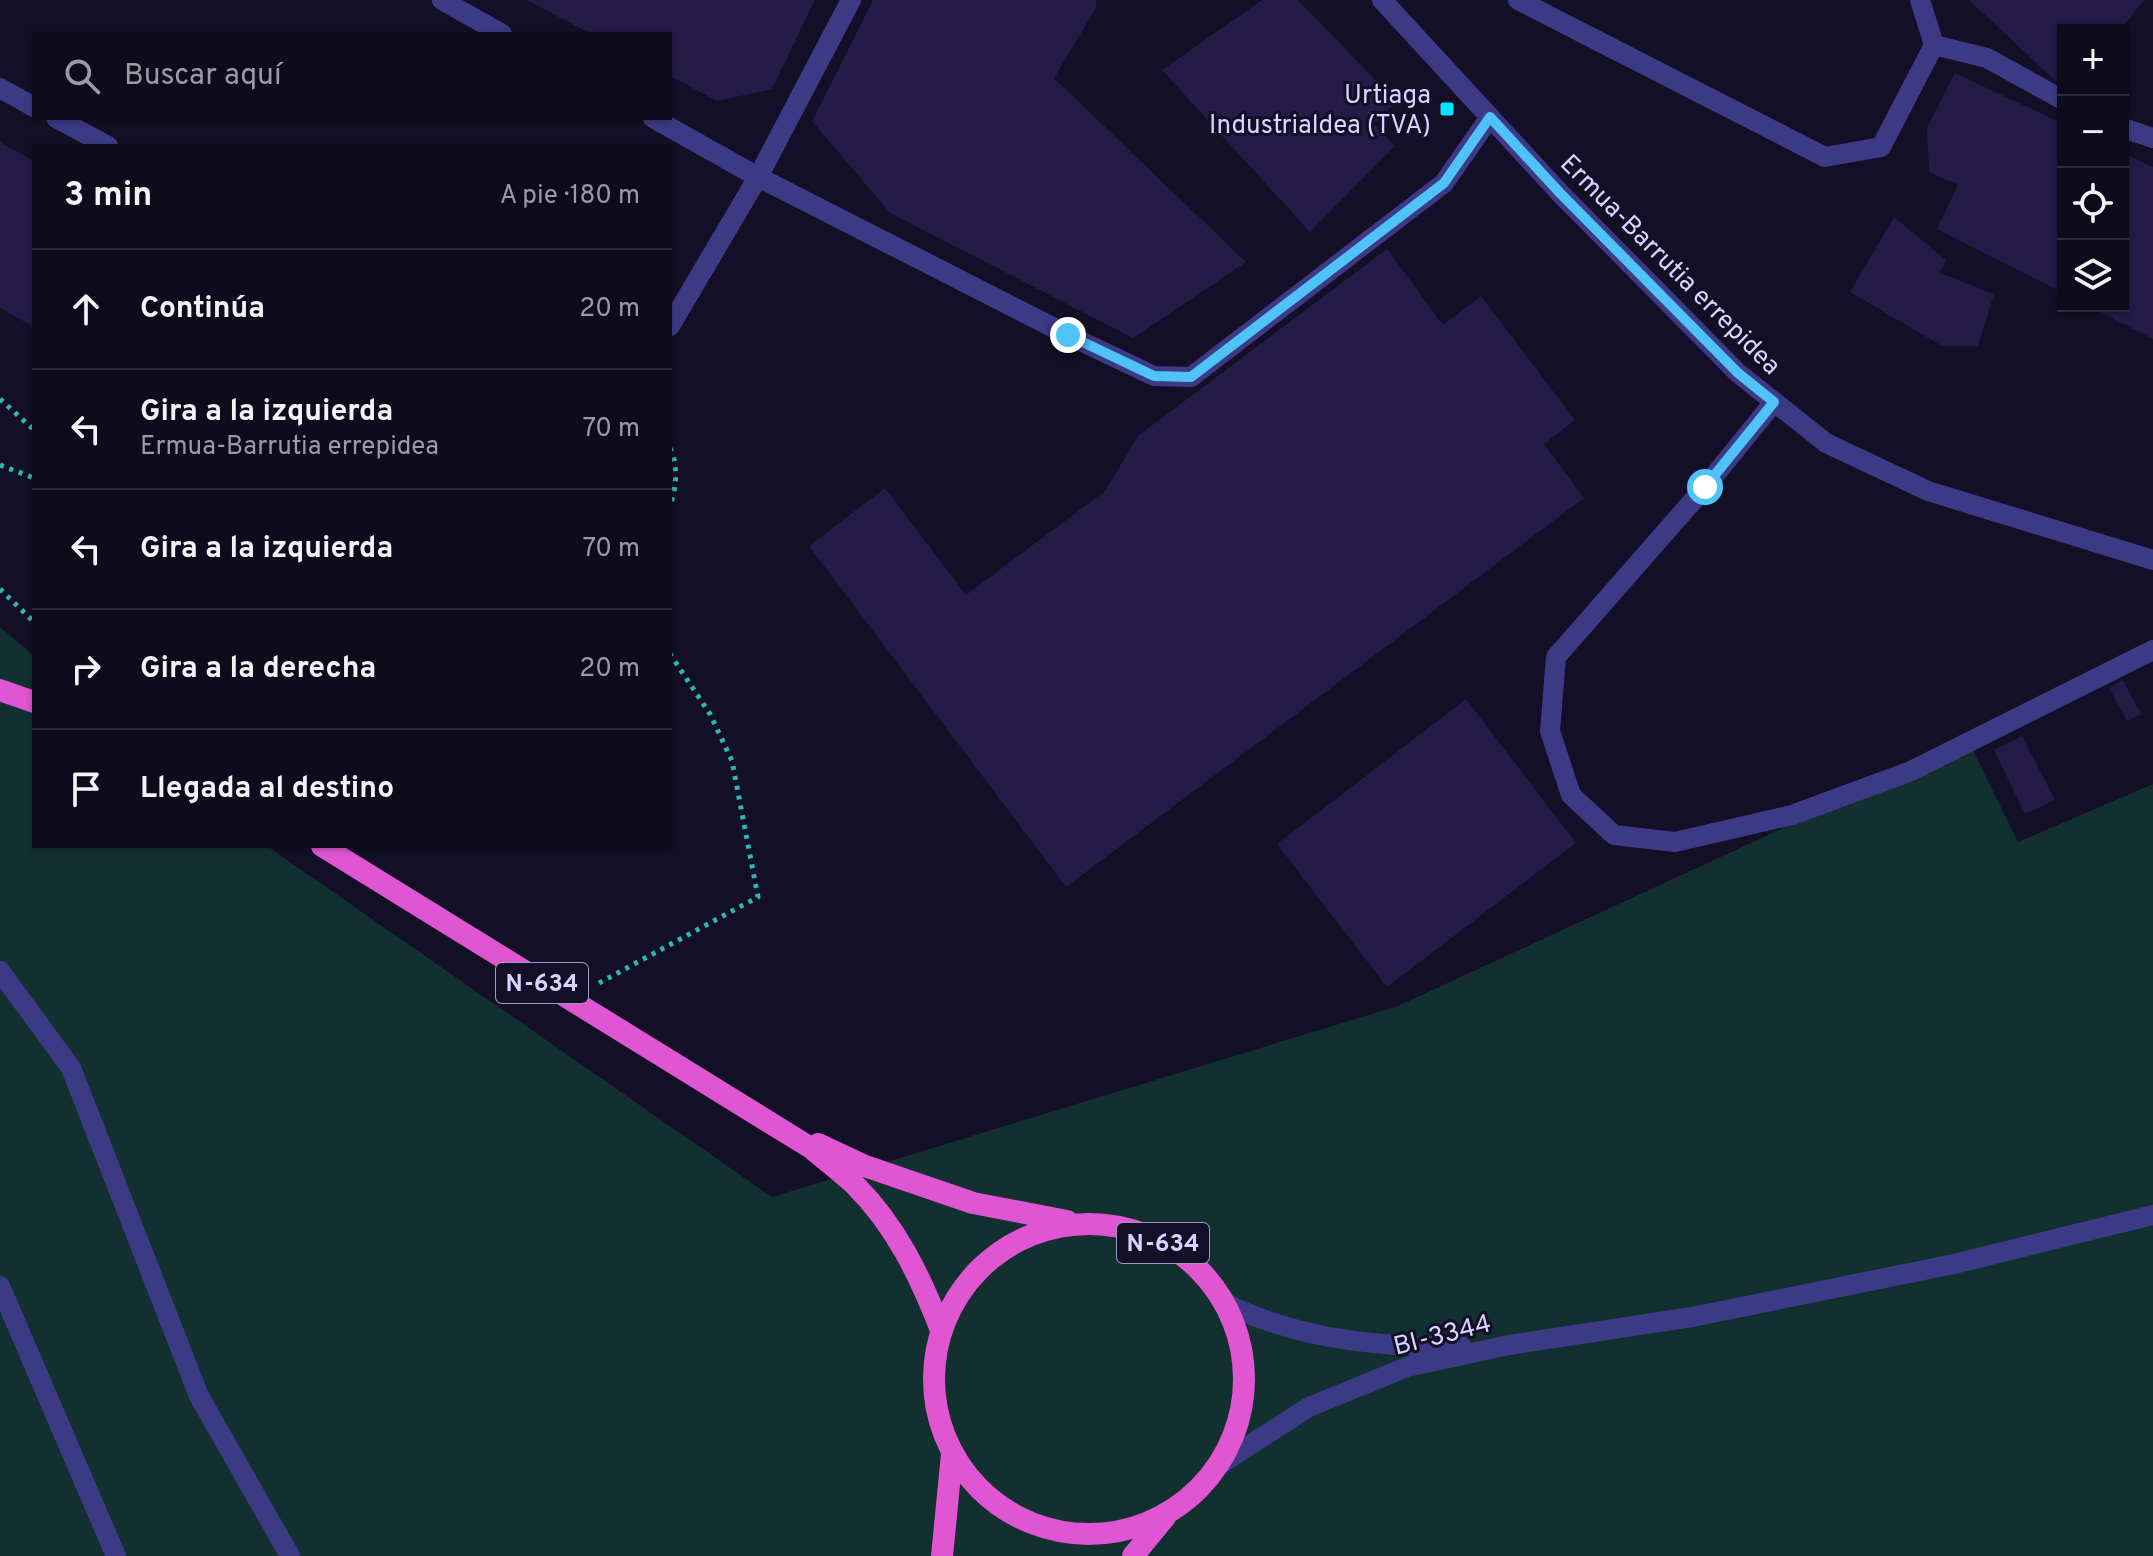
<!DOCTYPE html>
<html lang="es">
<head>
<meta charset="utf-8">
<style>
	:root { --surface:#0e0b1c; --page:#171425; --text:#f1f3f6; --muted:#9b9ba3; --line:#2e2b3b }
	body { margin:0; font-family:Overpass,sans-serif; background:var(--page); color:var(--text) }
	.controls { position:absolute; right:24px; top:24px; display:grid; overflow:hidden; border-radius:0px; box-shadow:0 2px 6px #0004 }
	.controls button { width:72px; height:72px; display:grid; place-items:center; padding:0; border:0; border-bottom:2px solid var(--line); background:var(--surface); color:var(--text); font:40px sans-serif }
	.stop { position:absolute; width:24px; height:24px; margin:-18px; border:6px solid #4fc3f7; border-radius:50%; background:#fff }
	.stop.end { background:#4fc3f7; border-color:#fff; box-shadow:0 2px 8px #0008 }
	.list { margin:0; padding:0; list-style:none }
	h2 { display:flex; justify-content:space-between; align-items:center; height:104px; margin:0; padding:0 32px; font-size:34px }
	h2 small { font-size:26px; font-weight:400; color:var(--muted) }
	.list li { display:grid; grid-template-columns:52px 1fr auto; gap:24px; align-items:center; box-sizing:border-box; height:120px; padding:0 32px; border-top:2px solid var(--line) }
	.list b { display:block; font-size:30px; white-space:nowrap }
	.list p { margin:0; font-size:26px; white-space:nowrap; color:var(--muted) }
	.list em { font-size:26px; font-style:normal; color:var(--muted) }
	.icon { flex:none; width:44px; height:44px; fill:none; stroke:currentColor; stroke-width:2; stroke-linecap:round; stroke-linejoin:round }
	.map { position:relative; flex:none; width:2153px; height:1556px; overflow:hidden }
	.search { position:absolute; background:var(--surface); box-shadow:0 2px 6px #0004; left:32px; top:32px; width:640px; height:88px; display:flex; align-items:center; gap:20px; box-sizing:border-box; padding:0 28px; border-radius:0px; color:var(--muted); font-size:30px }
	.panel { position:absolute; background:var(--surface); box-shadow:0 2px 6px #0004; left:32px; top:144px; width:640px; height:704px; border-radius:0px }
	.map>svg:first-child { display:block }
	.green { fill:#12302f }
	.building { fill:#241b47 }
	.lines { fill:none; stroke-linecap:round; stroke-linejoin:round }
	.path { stroke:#2fb8b0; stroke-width:5; stroke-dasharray:4 6; stroke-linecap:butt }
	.service { stroke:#3d3a85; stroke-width:20 }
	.tertiary { stroke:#3d3a85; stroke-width:20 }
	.trunk { stroke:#e055d1; stroke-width:22 }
	.route { stroke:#4fc3f7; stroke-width:10 }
	.poi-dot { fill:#00e5ff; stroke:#130f26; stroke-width:3 }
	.labels { text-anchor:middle; stroke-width:6; stroke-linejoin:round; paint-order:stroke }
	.shield { fill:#130f26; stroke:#9e99be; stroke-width:2 }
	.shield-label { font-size:24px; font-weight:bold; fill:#d9d4ff }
	.poi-label { font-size:26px; fill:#d9d4ff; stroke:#130f26; text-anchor:end }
	.street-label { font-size:26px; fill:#d9d4ff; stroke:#130f26 }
</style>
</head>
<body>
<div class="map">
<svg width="2153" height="1556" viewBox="0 0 2153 1556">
	<rect width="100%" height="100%" fill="#130f26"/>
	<path class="green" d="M0 627 34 656V846H267L772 1197 1398 1006 1969 742 2018 842 2153 784V1556H0Z"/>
	<path class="building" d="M527 0H815L772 89 717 101 670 76V34H591Z
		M873 0H1096V8L1054 78 1246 262 1133 338 890 213 812 121Z
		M1262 0H1298L1397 102 1374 124 1395 146 1310 232 1162 70Z
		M1969 0H2144L2120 30H2063V88Z
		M1955 73 2063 124V293L1937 229 1958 185 1929 172 1927 128Z
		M0 142 34 161V327L0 308Z
		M2123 153 2153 167V339L2088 306H2123Z
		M1894 217 1946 260 1940 273 1994 294 1978 346H1942L1850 292Z
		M1387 249 1443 325 1481 296 1575 420 1544 444 1584 498 1066 887 809 546 885 488 966 595 1105 491 1138 436Z
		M2123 680 2141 714 2127 721 2109 688Z
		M1466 699 1576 843 1387 987 1277 844Z
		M2022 736 2055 800 2025 814 1994 750Z"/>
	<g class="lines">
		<path class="path" d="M0 399 34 430
			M670 448C678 464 677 488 670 505
			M0 465 34 478
			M0 589 34 622
			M599 983 758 897 732 761 710 714 670 654"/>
		<path class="service" d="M442 0 502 34
			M1518 0 1825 157 1881 147 1934 45 1920 0
			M1934 45 1987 58 2063 100
			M0 88 34 107
			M56 118 108 146
			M653 118 758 177 1068 335 1154 376 1191 377 1444 183 1490 117
			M2123 128 2153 138
			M670 326 758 177 851 0
			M1774 402 1705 487 1556 657 1550 731 1571 795 1614 835 1675 842 1792 815 1911 771 2153 650
			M0 971 71 1068 199 1396 290 1556
			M0 1286 116 1556"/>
		<path class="tertiary" d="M1382 0 1560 193 1738 373 1826 443 1928 491 2153 560
			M1225 1303C1296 1339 1382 1348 1461 1346
			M1222 1463 1309 1407 1407 1367 1509 1345 1692 1317 1954 1264 2153 1215"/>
		<path class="trunk" d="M0 690 34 702
			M322 846 811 1148C825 1160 841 1172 855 1185 896 1226 920 1276 941 1330
			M818 1144 865 1166 973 1203 1067 1221
			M934 1379a155 155 0 1 1 310 0a155 155 0 1 1-310 0Z
			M942 1556 952 1454
			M1133 1556 1165 1517"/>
	</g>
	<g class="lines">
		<path class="route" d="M1068 335 1154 376 1191 377 1444 183 1490 117 1560 193 1738 373 1774 402 1705 487"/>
	</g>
	<rect class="poi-dot" x="1439" y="101" width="16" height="16" rx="4"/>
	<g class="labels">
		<g class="shield">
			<rect x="496" y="963" width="92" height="40" rx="6"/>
			<rect x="1117" y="1223" width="92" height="40" rx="6"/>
		</g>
		<g class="shield-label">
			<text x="542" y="991">N-634</text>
			<text x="1163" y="1251">N-634</text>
		</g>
		<g class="poi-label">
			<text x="1431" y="103">Urtiaga<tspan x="1431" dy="30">Industrialdea (TVA)</tspan></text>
		</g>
		<g class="street-label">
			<text transform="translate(1671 264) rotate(45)" y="9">Ermua-Barrutia errepidea</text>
			<text transform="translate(1442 1334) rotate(-14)" y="9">BI-3344</text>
		</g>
	</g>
</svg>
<div class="controls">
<button>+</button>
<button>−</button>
<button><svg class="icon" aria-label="locate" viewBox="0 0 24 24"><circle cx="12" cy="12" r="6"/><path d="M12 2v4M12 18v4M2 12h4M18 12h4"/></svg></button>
<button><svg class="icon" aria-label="layers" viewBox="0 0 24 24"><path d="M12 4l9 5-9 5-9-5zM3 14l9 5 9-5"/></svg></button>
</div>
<div class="stop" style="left:1705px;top:487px"></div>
<div class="stop end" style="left:1068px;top:335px"></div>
<div class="search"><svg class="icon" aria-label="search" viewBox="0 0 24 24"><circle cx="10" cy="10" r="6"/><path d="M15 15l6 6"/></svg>Buscar aquí</div>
<section class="panel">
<h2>3 min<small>A pie · 180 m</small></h2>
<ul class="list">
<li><svg class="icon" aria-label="ahead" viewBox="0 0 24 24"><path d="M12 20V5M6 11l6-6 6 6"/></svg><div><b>Continúa</b></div><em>20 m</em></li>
<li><svg class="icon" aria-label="left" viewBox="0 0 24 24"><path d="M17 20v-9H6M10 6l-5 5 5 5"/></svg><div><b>Gira a la izquierda</b><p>Ermua-Barrutia errepidea</p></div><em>70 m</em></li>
<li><svg class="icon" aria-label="left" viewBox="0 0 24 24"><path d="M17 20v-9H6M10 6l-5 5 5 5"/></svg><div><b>Gira a la izquierda</b></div><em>70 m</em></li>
<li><svg class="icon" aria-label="right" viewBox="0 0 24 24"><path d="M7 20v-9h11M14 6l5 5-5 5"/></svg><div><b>Gira a la derecha</b></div><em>20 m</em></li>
<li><svg class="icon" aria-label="arrive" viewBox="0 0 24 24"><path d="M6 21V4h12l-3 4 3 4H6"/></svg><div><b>Llegada al destino</b></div></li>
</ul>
</section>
</div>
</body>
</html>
